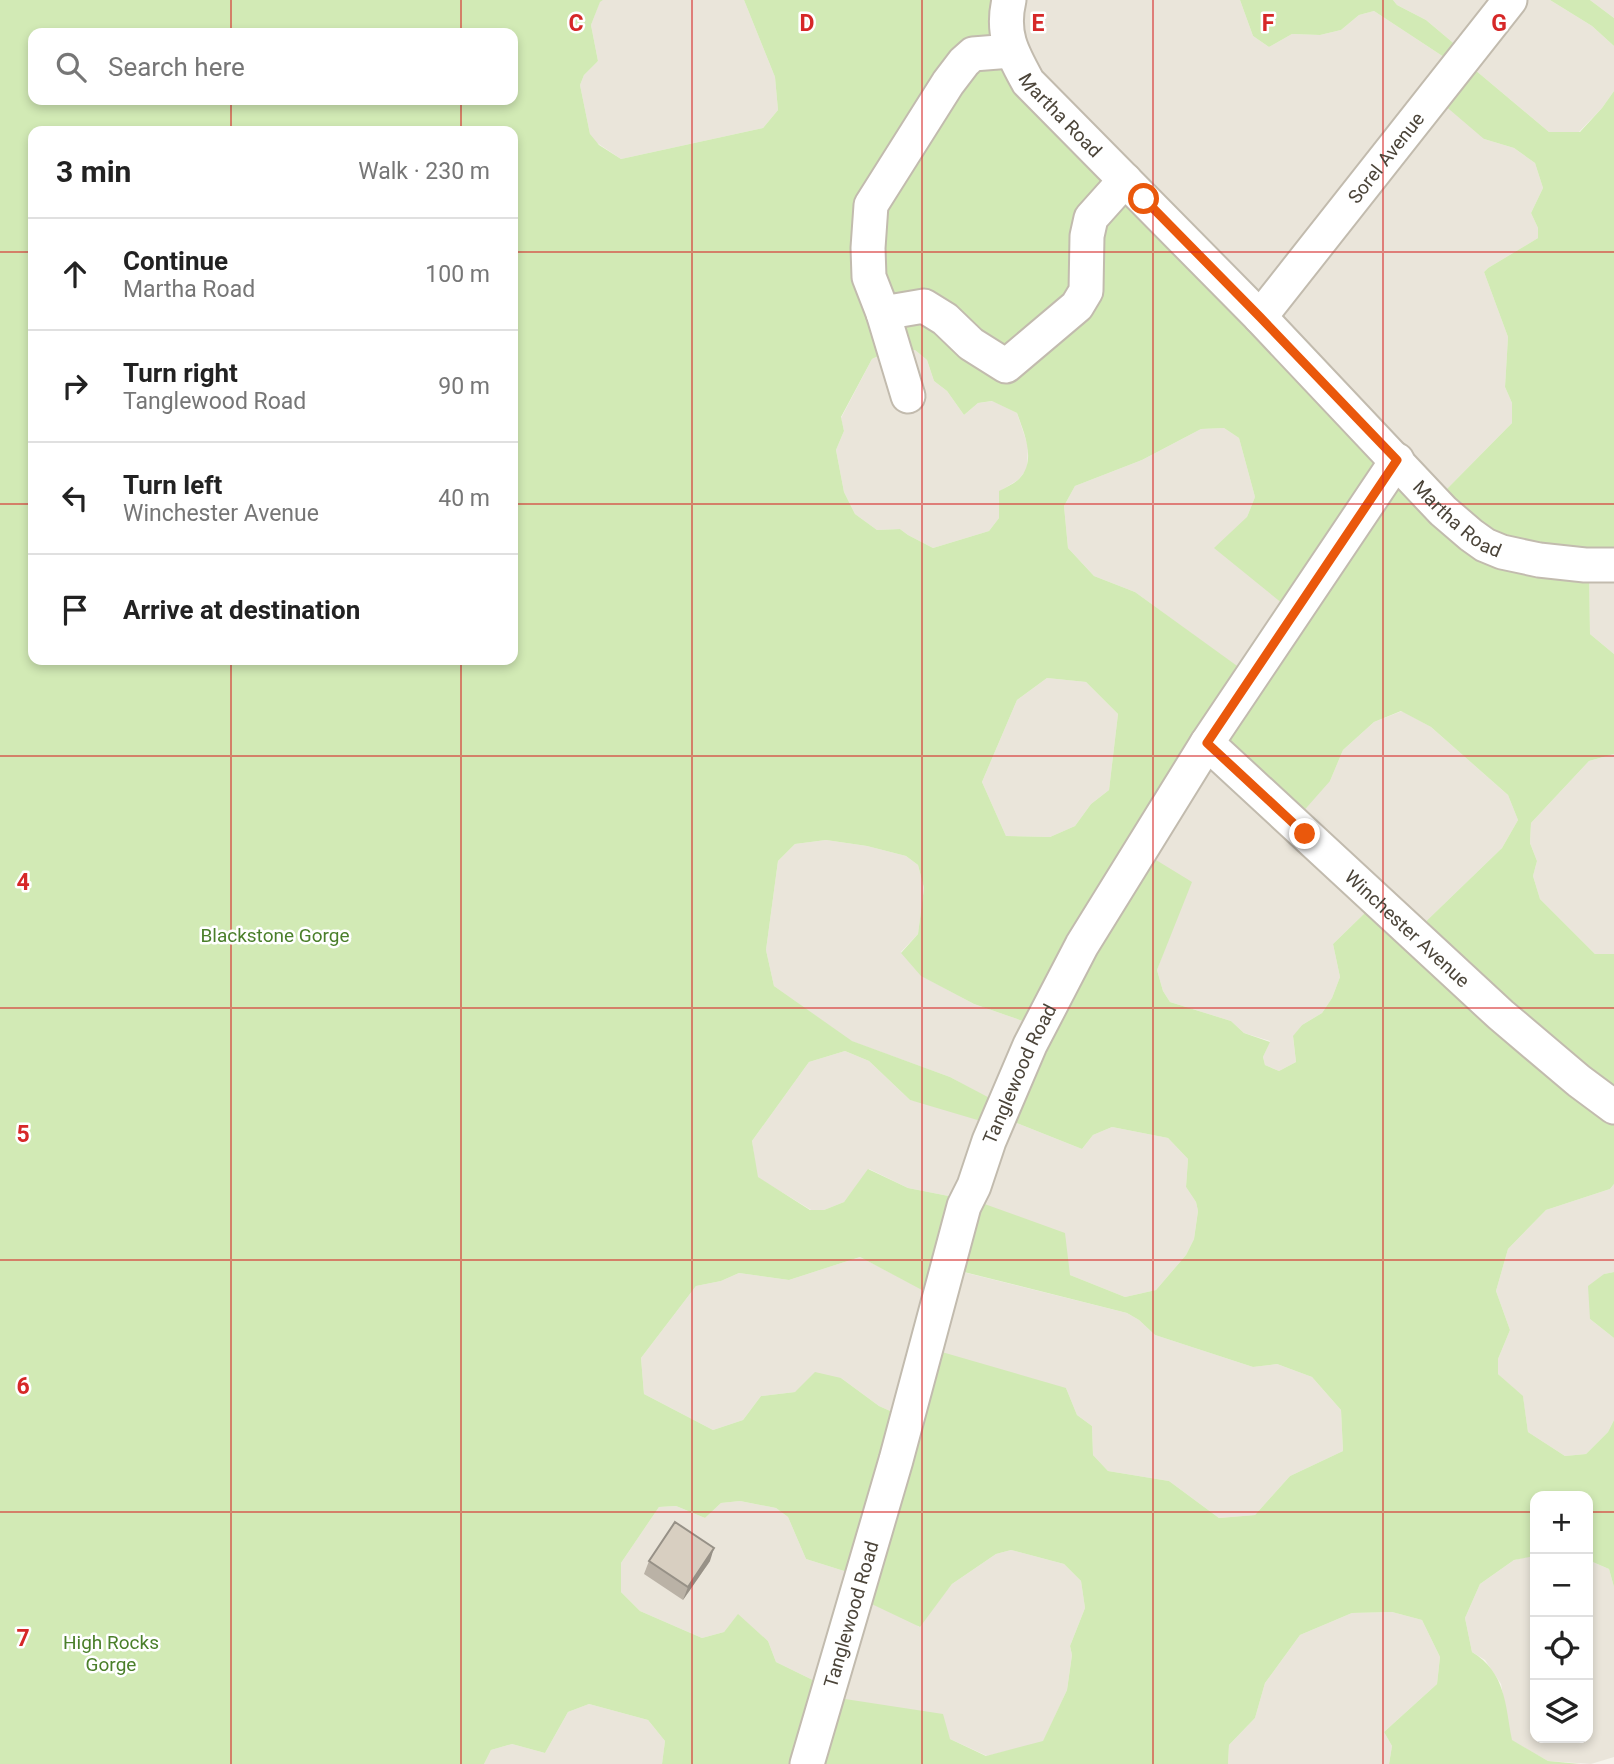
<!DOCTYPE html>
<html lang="en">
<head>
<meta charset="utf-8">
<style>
	:root { --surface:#fff; --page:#f6f6f6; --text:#222; --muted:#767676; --line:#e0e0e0 }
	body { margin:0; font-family:Roboto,sans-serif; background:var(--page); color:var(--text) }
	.controls { position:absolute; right:21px; bottom:21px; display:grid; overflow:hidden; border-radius:14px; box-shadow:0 4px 10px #0003 }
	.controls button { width:63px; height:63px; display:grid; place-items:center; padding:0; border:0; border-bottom:2px solid var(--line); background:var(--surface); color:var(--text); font:35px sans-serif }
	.stop { position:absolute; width:21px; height:21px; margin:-16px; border:5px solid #ea580c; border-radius:50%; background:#fff }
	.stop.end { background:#ea580c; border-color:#fff; box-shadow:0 2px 7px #0008 }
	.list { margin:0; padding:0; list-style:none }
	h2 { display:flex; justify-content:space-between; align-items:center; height:91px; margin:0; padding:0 28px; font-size:30px }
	h2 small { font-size:23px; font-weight:400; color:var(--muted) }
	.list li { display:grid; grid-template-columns:46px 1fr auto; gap:21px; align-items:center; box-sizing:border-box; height:112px; padding:0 28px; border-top:2px solid var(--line) }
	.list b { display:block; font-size:26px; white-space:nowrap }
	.list p { margin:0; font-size:23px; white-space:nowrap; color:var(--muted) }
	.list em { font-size:23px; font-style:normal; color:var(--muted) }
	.icon { flex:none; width:38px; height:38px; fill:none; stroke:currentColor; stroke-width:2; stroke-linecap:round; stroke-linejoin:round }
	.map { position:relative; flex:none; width:1614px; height:1764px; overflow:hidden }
	.search { position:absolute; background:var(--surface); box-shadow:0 4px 10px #0003; left:28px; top:28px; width:490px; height:77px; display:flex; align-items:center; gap:18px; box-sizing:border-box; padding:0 24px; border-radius:14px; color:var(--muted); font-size:26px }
	.panel { position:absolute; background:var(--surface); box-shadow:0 4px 10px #0003; left:28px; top:126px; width:490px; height:539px; border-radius:14px }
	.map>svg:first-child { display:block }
	.residential { fill:#eae5da }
	.green { fill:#d2eab5; fill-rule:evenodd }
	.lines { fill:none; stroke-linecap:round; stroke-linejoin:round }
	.minor-casing { stroke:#c2bbae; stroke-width:37 }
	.minor { stroke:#fff; stroke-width:33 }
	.wall { fill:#bab2a6 }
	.shaded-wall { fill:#979187 }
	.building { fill:#d8cfc1; stroke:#979187; stroke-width:2 }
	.route { stroke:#ea580c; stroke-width:9 }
	.grid { fill:none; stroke:#d62828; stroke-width:2; stroke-opacity:0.55 }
	.labels { text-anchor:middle; stroke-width:5; stroke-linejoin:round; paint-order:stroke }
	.street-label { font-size:19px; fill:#4b4439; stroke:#fff }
	.park-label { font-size:19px; fill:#4a7f2a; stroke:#fff }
	.grid-label { font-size:23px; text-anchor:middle; font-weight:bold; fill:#d62828; stroke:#fff; stroke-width:5; stroke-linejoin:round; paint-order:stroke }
</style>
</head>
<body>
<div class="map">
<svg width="1614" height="1764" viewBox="0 0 1614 1764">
	<rect width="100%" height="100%" fill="#f6f3ec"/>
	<path class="residential" d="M603 0H744L775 77 778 110 763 128 621 159 591 139 580 85 584 75 598 61 591 25 600 1Z
		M1009 0H1240L1253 36 1269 47 1292 34 1320 35 1341 30 1359 15 1374 11 1453 63 1484 139 1514 148 1535 163 1543 188 1531 213 1538 228V238L1488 268 1484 272 1508 337 1505 387 1512 403V423L1436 500 1030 90Z
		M1393 0H1550L1592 26 1614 46V91L1602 108 1579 132H1549L1468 64 1464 52 1426 20 1397 5Z
		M1590 0H1614V18Z
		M891 350H915L927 360 934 381 947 391 964 415 978 403 993 401 1017 413 1028 446 1027 469 1018 480 1000 491 999 518 989 531 933 548 908 535 900 529 877 530 855 514 844 492 836 450 844 431 841 418 872 359Z
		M1224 428 1239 438 1255 497 1247 517 1288 608 1251 677 1135 592 1094 576 1068 548 1064 506 1075 486 1142 460 1201 429Z
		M1614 565V654L1590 634 1589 568Z
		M1047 678 1086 682 1118 714 1109 790 1091 804 1075 826 1050 837 1006 836 982 782 1017 700Z
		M1402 711 1431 727 1508 795 1518 820 1502 848 1415 932 1370 908 1333 944 1340 977 1332 998 1322 1013 1302 1025 1293 1037 1296 1062 1279 1071 1265 1065 1263 1057 1270 1041 1244 1033 1231 1021 1170 1002 1163 991 1157 970 1165 948 1143 852 1200 758 1330 781 1343 750 1374 722Z
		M1614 754V954H1595L1540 899 1533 876 1537 861 1530 843 1531 823 1589 761Z
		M826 840 867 846 906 856 918 865 924 888 918 934 901 952 922 976 974 1004 1040 1027 1001 1105 950 1077 851 1041 774 986 766 950 778 861 795 844Z
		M845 1051 869 1061 910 1100 1004 1118 1082 1149 1093 1135 1112 1127 1168 1138 1188 1159 1186 1187 1196 1202 1198 1211 1194 1239 1186 1255 1156 1290 1125 1297 1070 1275 979 1202 908 1188 869 1169 844 1202 824 1210H811L757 1177 752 1141 809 1062Z
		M1614 1184V1272L1604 1274 1590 1319 1614 1338V1420L1608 1432 1586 1454 1565 1456 1528 1432 1523 1397 1498 1374V1359L1510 1330 1496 1291 1508 1249 1546 1210 1610 1189Z
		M860 1257 937 1297 951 1269 1127 1313 1139 1320 1155 1335 1253 1367 1277 1364 1312 1377 1341 1410 1343 1451 1290 1476 1255 1515 1219 1518 1169 1481 1108 1471 1093 1455 1092 1426 1077 1415 1066 1388 906 1418 879 1406 841 1378 795 1392 761 1396 743 1420 713 1430 644 1394 641 1358 696 1286 721 1281 739 1273 789 1280Z
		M740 1501 776 1508 788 1517 806 1559 860 1576 919 1627 952 1584 996 1554 1011 1550 1064 1564 1081 1581 1085 1608 1070 1646 1072 1655 1067 1690 1043 1742 987 1756 950 1739 832 1697 825 1686 776 1662 768 1641 738 1615 724 1632 702 1638 640 1611 621 1592V1563L659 1507 676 1506 705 1518 721 1503Z
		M1530 1556H1535V1738H1588V1560L1609 1569 1614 1587V1757L1591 1764 1548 1761 1511 1740 1501 1684 1485 1660 1472 1652 1465 1618 1480 1584 1514 1560Z
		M1392 1612 1422 1620 1440 1657 1437 1684 1384 1732 1392 1746 1389 1764H1228L1229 1745 1255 1718 1265 1683 1300 1635 1352 1613Z
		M589 1704 648 1720 665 1741 662 1764H484L491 1750 512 1744 545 1753 568 1712Z"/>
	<path class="green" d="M0 0H603L600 2 591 25 598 61 584 75 580 85 590 134 599 145 621 159 763 128 778 110 775 77 744 0H1009L1010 55 1436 500 1512 423V403L1505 387 1508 337 1484 272 1488 268 1538 238V228L1531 213 1543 188 1535 163 1514 148 1484 139 1436 98 1453 63 1374 11 1359 15 1341 30 1320 35 1292 34 1269 47 1253 36 1240 0H1393L1397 5 1426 20 1464 52 1468 64 1549 132H1580L1602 108 1614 91V565L1589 568 1590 634 1614 654V754L1589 761 1531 823 1530 843 1537 861 1533 876 1540 899 1595 954H1614V1184L1610 1189 1546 1210 1508 1249 1496 1291 1510 1330 1498 1359V1374L1523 1396 1528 1432 1565 1456 1586 1454 1608 1432 1614 1420V1587L1609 1569 1588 1560V1496H1535V1556L1514 1560 1480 1584 1465 1618 1472 1652C1506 1673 1505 1704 1512 1740L1548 1761 1580 1764H1389L1392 1746 1384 1732 1437 1684 1440 1657 1422 1620 1392 1612 1352 1613 1300 1635 1265 1683 1255 1718 1229 1745 1228 1764H662L665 1741 648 1720 589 1704 568 1712 545 1753 512 1744 491 1750 484 1764H0ZM33 33H513V100H33ZM33 131H513V660H33ZM891 350H915L927 360 934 381 947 391 964 415 978 403 992 401 1017 413C1024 433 1037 461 1019 479 1014 484 1006 487 999 491V518L989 531 933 548 908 535 900 529 877 530 855 514 844 492 836 450 844 431 841 417 872 359ZM1224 428 1239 438 1255 497 1247 517 1214 548 1288 608 1251 676 1135 592 1094 576 1068 548 1064 506 1075 486 1142 460 1201 429ZM1047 678 1086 682 1118 714 1109 790 1091 804 1075 826 1050 837 1006 836 982 782 1017 700ZM1401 711 1431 727 1508 795 1518 820 1502 848 1415 932 1370 908 1333 944 1340 977 1332 998 1322 1013 1302 1025 1293 1036 1296 1062 1279 1071 1265 1065 1263 1057 1270 1042 1244 1033 1231 1021 1170 1002 1163 991 1157 970 1192 882 1143 852 1215 753 1293 823 1330 781 1343 750 1374 722ZM826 840 867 846 906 856 918 865 924 888 918 934 901 953 921 976 974 1004 1040 1027 1001 1104 950 1077 852 1041 774 986 766 950 778 861 795 844ZM845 1051 869 1061 910 1100 991 1124 1004 1118 1082 1149 1093 1135 1112 1127 1168 1138 1188 1159 1186 1187 1196 1202 1198 1211 1194 1239 1186 1255 1156 1290 1125 1297 1070 1275 1065 1233 979 1202 908 1188 868 1169 844 1202 824 1210H810L758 1177 752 1141 809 1062ZM860 1257 937 1298 952 1269 1127 1313 1139 1320 1155 1335 1253 1367 1277 1364 1312 1377 1341 1410 1343 1451 1290 1476 1255 1515 1219 1518 1169 1481 1108 1471 1093 1455 1092 1426 1077 1415 1066 1388 928 1348 906 1418 879 1406 841 1378 815 1372 795 1392 761 1396 743 1420 713 1430 644 1394 641 1358 696 1286 721 1281 739 1273 789 1280ZM740 1501 776 1508 788 1517 806 1559 860 1576 859 1598 920 1627 952 1584 996 1554 1011 1550 1064 1564 1081 1581 1085 1608 1070 1646 1072 1655 1067 1690 1043 1741 986 1756 950 1739 943 1714 832 1697 825 1686 776 1662 768 1641 738 1614 724 1632 702 1638 640 1611 621 1592V1563L659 1507 676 1506 705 1518 721 1503Z
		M1550 0H1590L1614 18V46L1592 26Z
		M1614 1272V1338L1590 1319 1588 1286 1604 1274Z"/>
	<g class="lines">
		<g class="minor-casing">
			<g id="minor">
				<path id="s1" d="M1009 0C1001 34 1012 53 1028 82L1260 317 1443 511 1471 535 1485 545 1502 552 1539 560 1585 565H1614"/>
				<path d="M1011 51 973 54 964 62 948 83 871 205 868 248 869 277 883 313 924 306 945 319 971 344 1006 366 1077 306 1086 291 1087 236 1091 218 1125 180"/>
				<path d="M883 313 908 396"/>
				<path id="s2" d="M1260 317 1510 0"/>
				<path id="s3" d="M1207 743 1501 1015 1579 1081 1614 1107"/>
				<path id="s4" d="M807 1764 896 1460 964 1206 974 1186 989 1141 1030 1045 1082 945 1207 743 1397 460"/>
			</g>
		</g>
		<use href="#minor" class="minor"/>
	</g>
	<path class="wall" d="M649 1561H710L683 1600 644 1574Z"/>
	<path class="shaded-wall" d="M714 1548 710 1561 683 1600 688 1587Z"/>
	<path class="building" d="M675 1522 714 1548 688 1587 649 1561Z"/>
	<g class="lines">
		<path class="route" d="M1144 199 1260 317 1397 460 1207 743 1305 834"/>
	</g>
	<path class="grid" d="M231 0V33M461 0V33M692 0V1764M922 0V1764M1153 0V1764M1383 0V1764M231 100V131M461 100V131M0 252H33M513 252H1614M0 504H33M513 504H1614M231 660V1764M461 660V1764M0 756H1614M0 1008H1614M0 1260H1614M0 1512H1535M1588 1512H1614"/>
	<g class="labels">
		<g class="street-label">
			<text dy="7" stroke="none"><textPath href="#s1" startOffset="133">Martha Road</textPath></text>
			<text dy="7" stroke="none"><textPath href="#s2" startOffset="203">Sorel Avenue</textPath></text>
			<text dy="7" stroke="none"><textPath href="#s1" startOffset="700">Martha Road</textPath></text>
			<text dy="7" stroke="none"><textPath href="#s3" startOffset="273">Winchester Avenue</textPath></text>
			<text dy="7" stroke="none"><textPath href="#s4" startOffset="723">Tanglewood Road</textPath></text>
			<text dy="7" stroke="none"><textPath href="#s4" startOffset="156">Tanglewood Road</textPath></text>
		</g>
		<g class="park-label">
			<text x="275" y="942">Blackstone Gorge</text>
			<text x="111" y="1649">High Rocks<tspan x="111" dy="22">Gorge</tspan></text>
		</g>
	</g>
	<g class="grid-label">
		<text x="576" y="31">C</text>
		<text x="807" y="31">D</text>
		<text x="1038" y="31">E</text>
		<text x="1268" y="31">F</text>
		<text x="1499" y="31">G</text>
		<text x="23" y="890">4</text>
		<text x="23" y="1142">5</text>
		<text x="23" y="1394">6</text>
		<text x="23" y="1646">7</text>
	</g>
</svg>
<div class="controls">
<button>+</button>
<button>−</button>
<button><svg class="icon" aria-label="locate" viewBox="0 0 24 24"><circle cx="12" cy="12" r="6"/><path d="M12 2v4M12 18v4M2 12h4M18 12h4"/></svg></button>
<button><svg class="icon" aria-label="layers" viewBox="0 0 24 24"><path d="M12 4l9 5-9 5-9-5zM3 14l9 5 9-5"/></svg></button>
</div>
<div class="stop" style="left:1144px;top:199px"></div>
<div class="stop end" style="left:1305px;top:834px"></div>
<div class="search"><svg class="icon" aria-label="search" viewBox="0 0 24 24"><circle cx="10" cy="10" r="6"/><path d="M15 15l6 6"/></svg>Search here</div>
<section class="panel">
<h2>3 min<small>Walk · 230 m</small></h2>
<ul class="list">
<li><svg class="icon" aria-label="ahead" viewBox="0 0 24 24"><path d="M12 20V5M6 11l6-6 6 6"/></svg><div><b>Continue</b><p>Martha Road</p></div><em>100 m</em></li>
<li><svg class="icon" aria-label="right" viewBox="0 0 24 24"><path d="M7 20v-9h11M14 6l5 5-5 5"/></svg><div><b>Turn right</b><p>Tanglewood Road</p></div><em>90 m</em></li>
<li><svg class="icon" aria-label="left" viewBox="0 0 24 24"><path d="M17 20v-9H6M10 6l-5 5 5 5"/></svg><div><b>Turn left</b><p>Winchester Avenue</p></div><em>40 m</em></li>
<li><svg class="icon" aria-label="arrive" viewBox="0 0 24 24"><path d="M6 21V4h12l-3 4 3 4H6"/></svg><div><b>Arrive at destination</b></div></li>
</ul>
</section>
</div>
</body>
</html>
